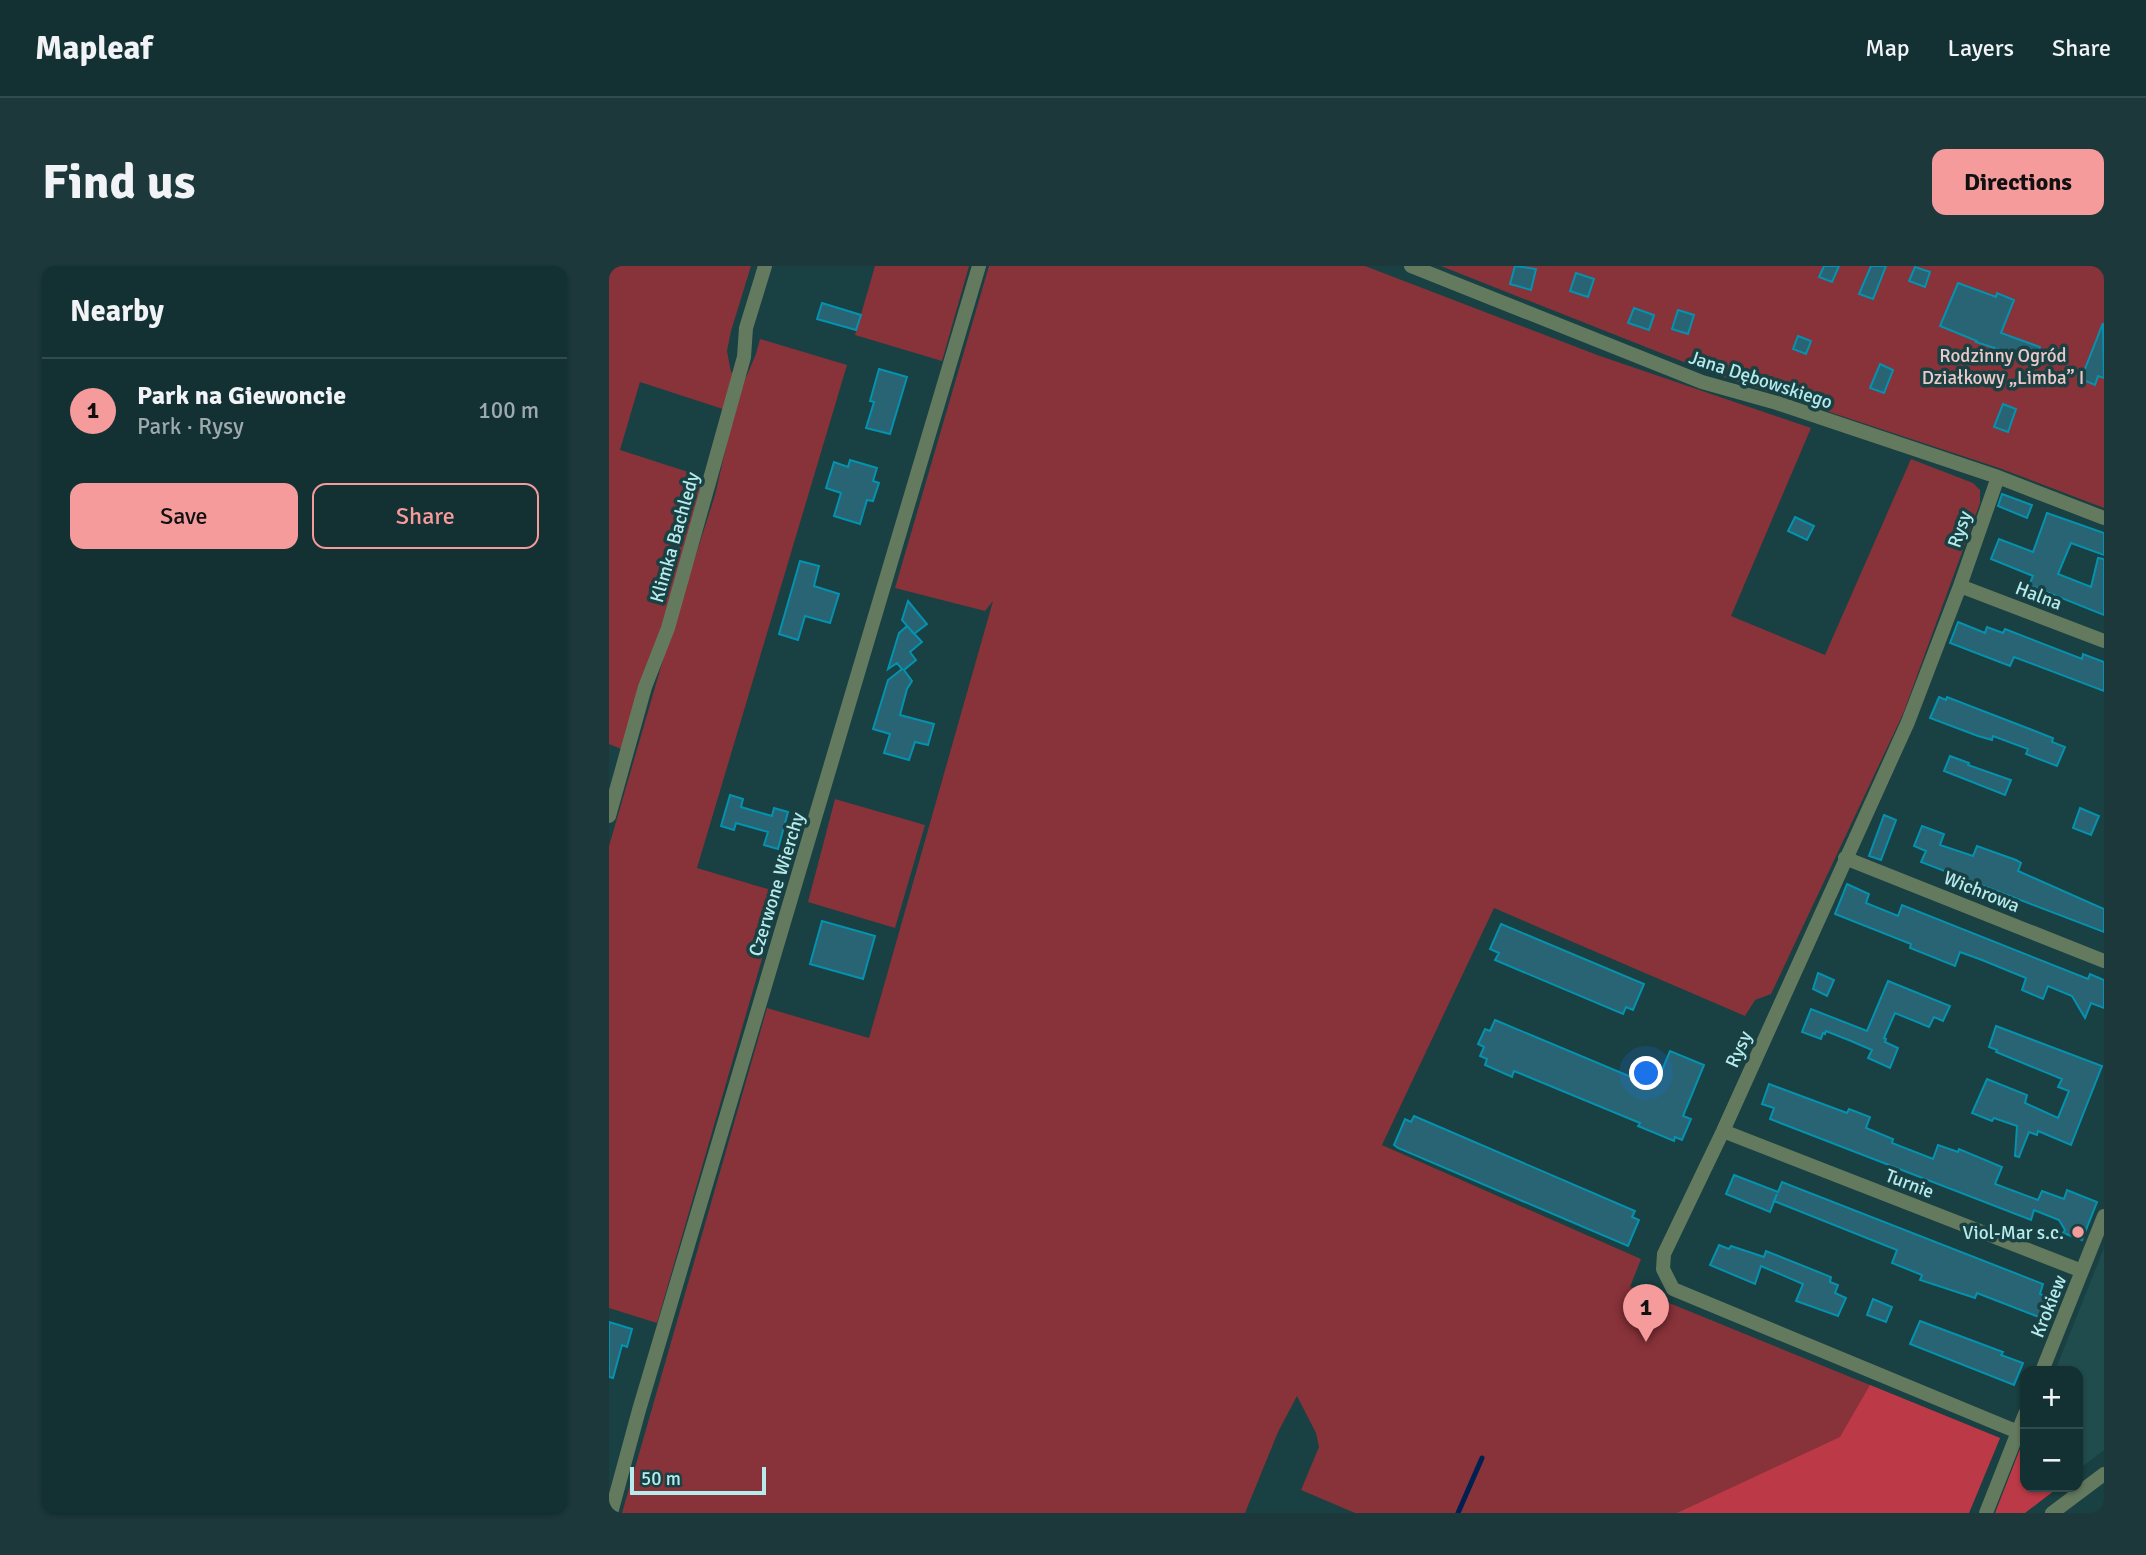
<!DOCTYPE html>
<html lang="en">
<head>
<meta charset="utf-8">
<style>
	:root { --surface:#133032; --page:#1c383a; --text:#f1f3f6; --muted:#9da9ac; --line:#324b4d; --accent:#f59b9c }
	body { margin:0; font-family:Signika,sans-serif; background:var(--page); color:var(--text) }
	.controls { position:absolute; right:21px; bottom:21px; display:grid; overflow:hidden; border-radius:14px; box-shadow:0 2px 5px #0004 }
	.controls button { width:63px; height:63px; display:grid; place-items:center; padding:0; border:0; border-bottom:2px solid var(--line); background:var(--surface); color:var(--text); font:35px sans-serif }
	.scale { position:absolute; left:21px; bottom:18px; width:136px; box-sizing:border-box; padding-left:7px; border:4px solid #b5ebed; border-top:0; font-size:19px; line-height:24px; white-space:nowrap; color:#b5ebed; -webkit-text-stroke:5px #194042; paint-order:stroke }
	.you { position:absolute; left:1038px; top:808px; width:24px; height:24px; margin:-18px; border:5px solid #fff; border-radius:50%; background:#1a73e8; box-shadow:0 0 0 10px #1a73e833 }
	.badge { display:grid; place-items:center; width:46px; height:46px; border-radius:50%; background:var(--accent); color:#111; font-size:23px; font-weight:700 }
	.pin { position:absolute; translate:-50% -58px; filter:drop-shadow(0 2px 4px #0008) }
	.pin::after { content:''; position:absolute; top:37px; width:24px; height:21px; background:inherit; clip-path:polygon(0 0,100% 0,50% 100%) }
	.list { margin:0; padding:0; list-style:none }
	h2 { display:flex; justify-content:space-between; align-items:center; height:91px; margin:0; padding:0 28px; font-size:30px }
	h2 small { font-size:23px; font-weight:400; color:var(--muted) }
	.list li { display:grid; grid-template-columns:46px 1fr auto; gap:21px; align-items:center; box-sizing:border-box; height:105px; padding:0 28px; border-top:2px solid var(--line) }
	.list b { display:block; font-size:26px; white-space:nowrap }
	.list p { margin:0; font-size:23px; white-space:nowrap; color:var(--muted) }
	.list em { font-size:23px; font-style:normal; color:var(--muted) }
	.actions { display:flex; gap:14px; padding:21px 28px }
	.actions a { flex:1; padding:16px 0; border:2px solid var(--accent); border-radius:14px; text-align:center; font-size:24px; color:var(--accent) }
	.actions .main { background:var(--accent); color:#111 }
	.map { position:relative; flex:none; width:1495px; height:1247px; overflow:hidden; border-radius:14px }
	header { display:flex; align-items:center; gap:42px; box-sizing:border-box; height:98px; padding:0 35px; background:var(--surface); border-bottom:2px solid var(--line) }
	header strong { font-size:33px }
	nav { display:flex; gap:38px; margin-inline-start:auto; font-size:24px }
	.intro { display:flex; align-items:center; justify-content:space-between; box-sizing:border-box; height:168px; padding:0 42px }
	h1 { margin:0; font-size:49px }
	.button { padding:18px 32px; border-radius:14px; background:var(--accent); color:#111; font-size:24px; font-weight:700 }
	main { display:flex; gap:42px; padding:0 42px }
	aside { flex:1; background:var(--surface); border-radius:14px; box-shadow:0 2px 5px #0004 }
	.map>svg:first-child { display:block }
	.built { fill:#204c4d }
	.green { fill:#883239 }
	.forest { fill:#bc3a47 }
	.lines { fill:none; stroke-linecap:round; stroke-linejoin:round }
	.stream { stroke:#002052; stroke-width:5 }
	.building { fill:#296474; stroke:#0592af; stroke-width:2 }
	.street { stroke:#647a5e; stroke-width:14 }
	.poi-dot { fill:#f59b9c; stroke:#194042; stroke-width:2.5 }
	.labels { text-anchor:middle; stroke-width:7; stroke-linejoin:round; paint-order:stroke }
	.park-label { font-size:19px; fill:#ecc9c9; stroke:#194042 }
	.street-label { font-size:19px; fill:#b5ebed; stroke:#194042 }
	.poi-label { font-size:19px; fill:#b5ebed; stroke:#194042; text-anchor:end }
</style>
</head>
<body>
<header>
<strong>Mapleaf</strong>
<nav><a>Map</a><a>Layers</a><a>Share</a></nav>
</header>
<div class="intro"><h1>Find us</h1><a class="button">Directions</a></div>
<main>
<aside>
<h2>Nearby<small></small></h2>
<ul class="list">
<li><span class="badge">1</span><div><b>Park na Giewoncie</b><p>Park · Rysy</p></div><em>100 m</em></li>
</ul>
<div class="actions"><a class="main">Save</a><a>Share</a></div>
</aside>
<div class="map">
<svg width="1495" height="1247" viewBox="0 0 1495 1247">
	<rect width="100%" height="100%" fill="#194042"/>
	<path class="built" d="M1495 982V1184L1469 1204V1105H1446Z"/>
	<path class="green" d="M0 0H142L122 65 118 85 122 106 131 109 120 145 31 116 11 184 101 213 12 483 0 478Z
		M266 0H360L333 95 246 69Z
		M380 0H756L991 90 1202 162 1122 350 1216 389 1302 193 1364 217 1371 224V237L1294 448 1162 728 1146 734 1136 750 885 642 773 879 1032 993 1021 1021 1391 1172 1360 1247H746L692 1224 710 1181 707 1167 688 1130 669 1166 636 1247H13L158 742 260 772 384 335 376 345 286 322Z
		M832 0H1495V242L1390 202 1105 108Z
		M151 73 238 99 88 602 172 627 48 1057 0 1042V580L60 373 106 229 121 164 135 116 147 88Z
		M226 533 316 559 286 662 199 636Z"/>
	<path class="forest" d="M1261 1119 1391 1172 1360 1247H1068L1231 1171Z
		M1416 1170V1221H1450L1416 1247H1386Z"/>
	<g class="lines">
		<path class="stream" d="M849 1247 873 1192"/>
	</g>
	<path class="building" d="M906 0 927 3 922 24 901 18Z
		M1215 0H1230L1223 16 1210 11Z
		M1262 0H1277L1264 33 1250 28Z
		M1306 1 1321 6 1316 21 1300 15Z
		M967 7 985 13 979 31 961 25Z
		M1349 17 1387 31 1388 27 1405 34 1392 67 1431 81 1426 95 1367 76 1368 75 1331 60Z
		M213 37 252 49 247 64 208 53Z
		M1025 42 1045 49 1040 64 1019 57Z
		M1069 44 1085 49 1079 68 1063 63Z
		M1494 57 1495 112 1489 110 1486 119 1472 113Z
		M1189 70 1202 75 1197 88 1184 83Z
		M1271 98 1284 104 1275 127 1261 122Z
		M270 103 298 111 281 168 257 162 265 136 261 135Z
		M1394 138 1407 143 1399 166 1385 161Z
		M241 194 268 202 264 215 270 217 264 235 258 234 251 258 225 250 232 227 217 222 225 196 239 201Z
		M1393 228 1423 239 1418 252 1389 240Z
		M1438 247 1495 267V289L1462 277 1449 308 1482 321 1489 292 1495 293V349L1420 319 1424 310 1382 293 1390 273 1424 286Z
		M1186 251 1205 260 1198 274 1179 265Z
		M191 295 210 300 205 320 230 328 221 357 196 350 189 374 170 368Z
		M299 335 318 358 305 368 293 354Z
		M1349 356 1376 367 1378 361 1394 367 1396 363 1473 393 1474 388 1495 396V425L1405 391 1401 400 1341 377Z
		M298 360 313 376 301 386 307 394 295 404 303 415 298 423 291 449 325 458 319 479 306 476 300 494 275 487 281 468 264 463 279 414 293 403 288 397 279 403 290 367Z
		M1330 431 1337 434 1338 431 1444 472 1443 476 1456 481 1448 500 1417 488 1419 483 1384 470 1383 474 1369 470 1321 452Z
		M1341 490 1360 497 1359 499 1402 514 1396 529 1335 505Z
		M121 529 134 533 132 541 163 550 165 542 179 546 169 583 155 579 159 566 127 557 125 564 112 560Z
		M1471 542 1490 550 1482 569 1464 562Z
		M1275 549 1287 554 1272 594 1260 590Z
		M1313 560 1335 568 1331 579 1364 590 1368 580 1407 594 1412 597 1409 605 1495 643V666L1312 596 1317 585 1305 580Z
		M1238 618 1260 628 1257 637 1289 650 1293 639 1479 713 1481 708 1495 714V742L1482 737 1476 752 1463 730 1439 720 1434 733 1413 724 1417 712 1373 694 1351 686 1346 700 1301 682 1302 678 1226 648Z
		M213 655 266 670 254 713 201 698Z
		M892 658 1035 718 1024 744 1017 741 1014 748 886 694 890 687 881 683Z
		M1209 707 1225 714 1218 730 1204 723Z
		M1279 715 1341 740 1334 755 1325 751 1320 761 1286 747 1275 772 1277 773 1276 776 1289 782 1281 802 1259 792 1263 784 1242 775 1217 765 1216 768 1214 767 1212 773 1193 766 1202 743 1258 765Z
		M886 754 1046 821 1061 785 1095 799 1074 850 1082 853 1073 874 1066 871 1065 875 1029 860 1031 857 905 805 903 811 876 799 878 793 871 790 875 781 869 778 876 763 881 765Z
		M1387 760 1493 800 1462 879 1429 865 1428 869 1420 866 1410 891 1406 890 1408 860 1385 852 1383 855 1363 847 1378 813 1418 829 1416 837 1449 852 1460 825 1449 821 1453 813 1387 786 1388 784 1380 781Z
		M1160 818 1238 847 1240 843 1261 851 1257 862 1284 873 1283 877 1324 893 1329 879 1349 886 1350 883 1393 901 1386 918 1429 934 1433 925 1455 933 1458 924 1488 936 1473 974 1454 967 1456 964 1450 954 1425 944 1422 954 1161 853 1165 842 1153 838Z
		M805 850 1026 945 1023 951 1030 954 1019 980 789 882 785 879 796 853 802 856Z
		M1125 909 1169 926 1173 916 1434 1018 1431 1028 1447 1035 1440 1055 1368 1027 1366 1032 1311 1014 1313 1009 1283 997 1288 984 1165 935 1168 928 1161 946 1117 928Z
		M1110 979 1120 983 1122 980 1155 991 1157 985 1222 1011 1221 1016 1229 1019 1226 1027 1237 1032 1229 1050 1187 1035 1194 1018 1152 1000 1146 1018 1101 999Z
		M1264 1033 1283 1041 1277 1056 1258 1049Z
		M1311 1055 1394 1086 1392 1089 1414 1097 1405 1119 1301 1078Z
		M0 1056 23 1063 18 1081 13 1079 4 1112 0 1111Z"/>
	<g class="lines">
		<path class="street" d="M802 0 1093 116 1168 137 1389 211 1495 252
			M1389 211 1351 320 1299 456 1114 865 1055 988 1054 1003 1064 1023 1409 1166
			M1351 320 1495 375
			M0 550 36 421 59 362 101 213 135 91 137 62 156 0
			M1236 592 1495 695
			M1114 865 1473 1005
			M1433 1105 1495 950
			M2 1247 30 1144 370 0
			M1377 1247 1416 1148
			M1443 1247 1495 1208"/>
	</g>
	<circle class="poi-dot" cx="1469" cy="966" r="7"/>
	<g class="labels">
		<g class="park-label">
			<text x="1394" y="96">Rodzinny Ogród<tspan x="1394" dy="22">Działkowy „Limba” I</tspan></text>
		</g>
		<g class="street-label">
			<text transform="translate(1152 113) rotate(18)" y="7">Jana Dębowskiego</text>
			<text transform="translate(1350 263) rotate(-71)" y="7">Rysy</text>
			<text transform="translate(65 271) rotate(-74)" y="7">Klimka Bachledy</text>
			<text transform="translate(1430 329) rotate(21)" y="7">Halna</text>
			<text transform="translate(167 618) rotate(-73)" y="7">Czerwone Wierchy</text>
			<text transform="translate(1373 625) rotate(22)" y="7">Wichrowa</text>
			<text transform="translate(1129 783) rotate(-66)" y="7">Rysy</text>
			<text transform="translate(1301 917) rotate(21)" y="7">Turnie</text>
			<text transform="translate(1439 1040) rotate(-68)" y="7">Krokiew</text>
		</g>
		<g class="poi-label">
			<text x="1455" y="973">Viol-Mar s.c.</text>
		</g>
	</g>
</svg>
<div class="controls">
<button>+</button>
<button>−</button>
</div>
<div class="scale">50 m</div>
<div class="you"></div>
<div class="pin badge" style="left:1037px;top:1076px">1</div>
</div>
</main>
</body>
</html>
